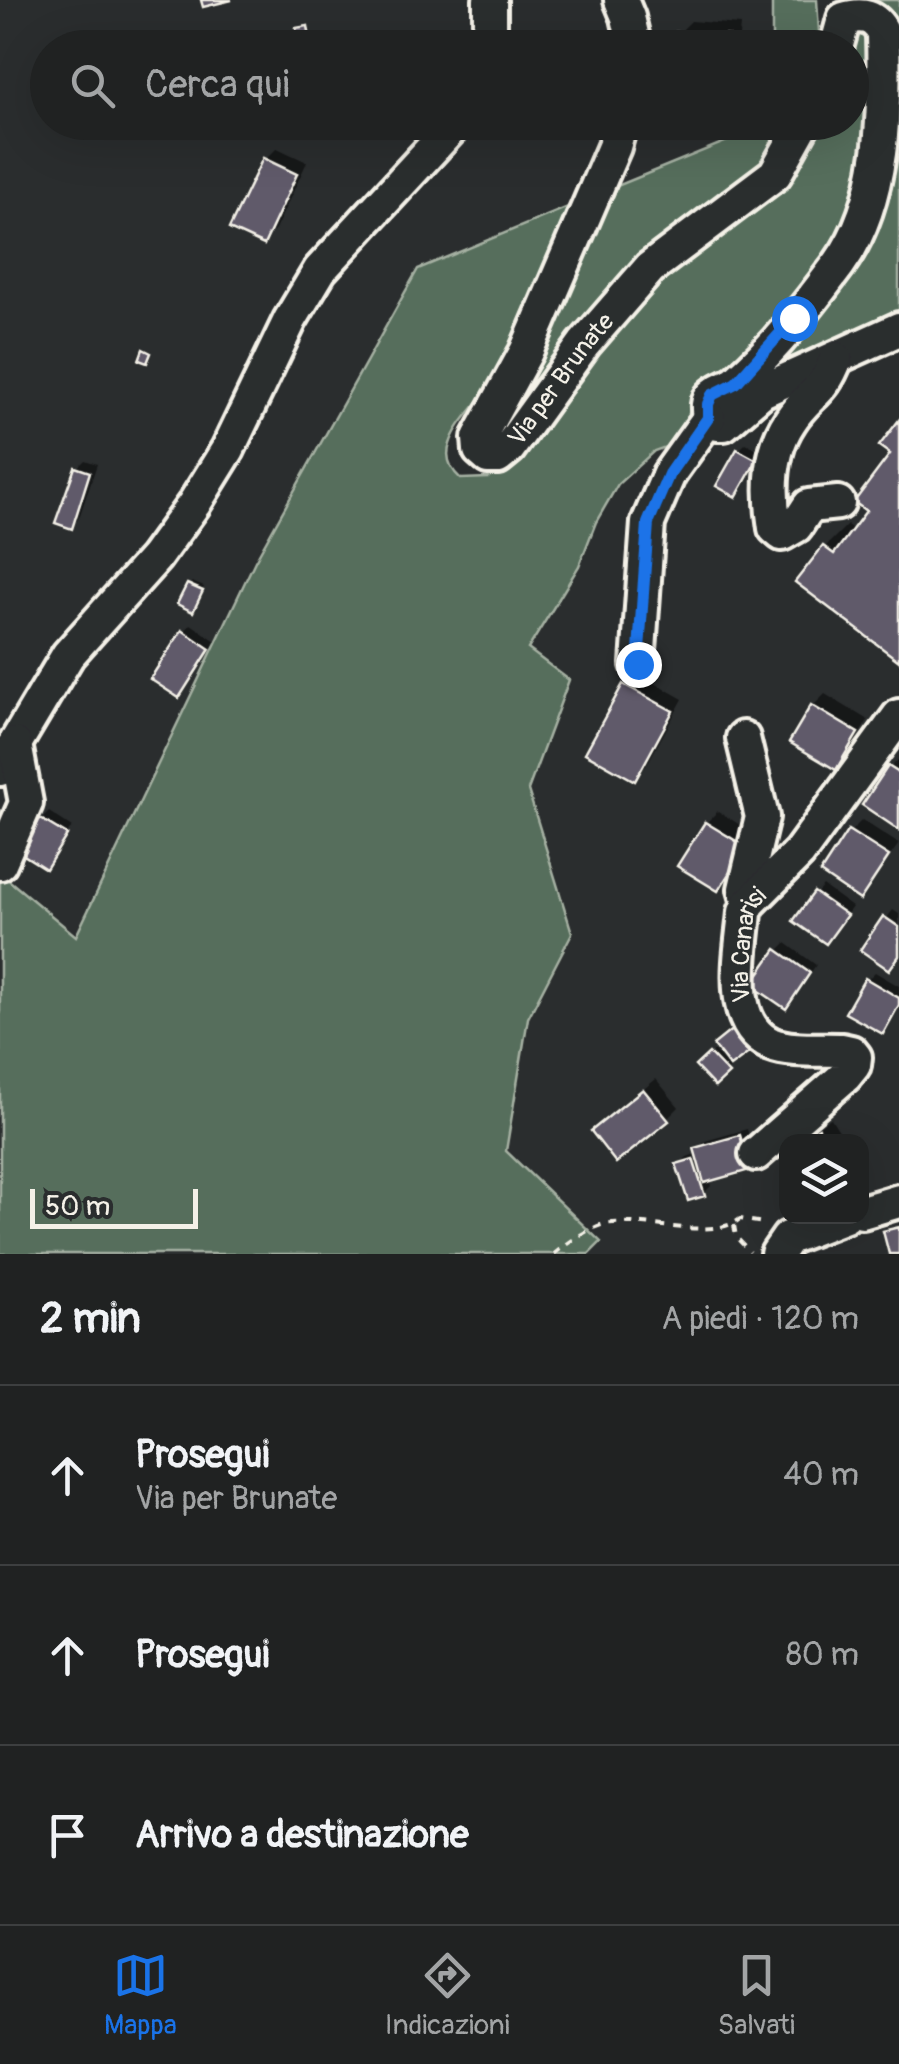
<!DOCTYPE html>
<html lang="it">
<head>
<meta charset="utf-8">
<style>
	:root { --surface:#202222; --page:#282a2a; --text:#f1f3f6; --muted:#a2a4a5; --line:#3d3f40; --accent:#1a73e8 }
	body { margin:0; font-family:Pangolin,sans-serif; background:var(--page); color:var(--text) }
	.controls { position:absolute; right:30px; bottom:30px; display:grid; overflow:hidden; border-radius:20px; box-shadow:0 10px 40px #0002 }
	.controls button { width:90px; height:90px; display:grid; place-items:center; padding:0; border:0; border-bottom:2px solid var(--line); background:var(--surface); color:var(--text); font:50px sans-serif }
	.scale { position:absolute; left:30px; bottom:25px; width:168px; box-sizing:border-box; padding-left:10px; border:5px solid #f4f1e8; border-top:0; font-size:28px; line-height:35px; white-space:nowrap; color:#f4f1e8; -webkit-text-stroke:8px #2a2d2e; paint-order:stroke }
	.stop { position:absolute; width:30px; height:30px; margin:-22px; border:8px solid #1a73e8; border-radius:50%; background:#fff }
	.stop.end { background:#1a73e8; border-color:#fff; box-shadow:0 2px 10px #0008 }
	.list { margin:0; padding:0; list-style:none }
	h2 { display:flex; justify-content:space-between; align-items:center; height:130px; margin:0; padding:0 40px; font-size:42px }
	h2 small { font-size:32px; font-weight:400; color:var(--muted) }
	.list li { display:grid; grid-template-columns:65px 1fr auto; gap:30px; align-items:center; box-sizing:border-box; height:180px; padding:0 40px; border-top:2px solid var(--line) }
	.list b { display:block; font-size:38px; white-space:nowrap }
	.list p { margin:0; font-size:32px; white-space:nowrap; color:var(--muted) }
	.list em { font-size:32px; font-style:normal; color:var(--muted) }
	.icon { flex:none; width:55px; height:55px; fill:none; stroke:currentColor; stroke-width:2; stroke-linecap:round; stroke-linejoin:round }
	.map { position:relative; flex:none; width:899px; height:1254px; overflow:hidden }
	.search { position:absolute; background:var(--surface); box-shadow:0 10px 40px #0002; left:30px; right:30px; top:30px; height:110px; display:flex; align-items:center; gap:25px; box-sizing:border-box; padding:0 35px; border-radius:55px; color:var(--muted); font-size:38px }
	.sheet { height:670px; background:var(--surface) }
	nav { display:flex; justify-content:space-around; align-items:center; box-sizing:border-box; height:140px; border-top:2px solid var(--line); background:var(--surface); font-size:28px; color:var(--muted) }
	nav a { display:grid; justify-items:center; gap:5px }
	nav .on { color:var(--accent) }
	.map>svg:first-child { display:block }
	.green { fill:#566e5c; stroke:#a5b0a2; stroke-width:2.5 }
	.shadow { fill:#0007 }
	.building { fill:#605a6b; stroke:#f4f1e8; stroke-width:2.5 }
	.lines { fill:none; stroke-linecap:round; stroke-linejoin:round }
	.minor-casing { stroke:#f4f1e8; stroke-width:40 }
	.path { stroke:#f4f1e8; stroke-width:4; stroke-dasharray:8 8; stroke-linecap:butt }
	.minor { stroke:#2a2d2e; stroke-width:32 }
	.route { stroke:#1a73e8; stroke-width:12 }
	.labels { text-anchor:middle; stroke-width:9; stroke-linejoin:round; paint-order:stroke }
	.street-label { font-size:25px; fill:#f4f1e8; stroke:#2a2d2e }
</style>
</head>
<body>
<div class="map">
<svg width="899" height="1254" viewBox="0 0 899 1254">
	<rect width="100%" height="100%" fill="#2a2d2e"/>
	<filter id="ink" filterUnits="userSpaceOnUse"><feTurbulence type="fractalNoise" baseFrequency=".01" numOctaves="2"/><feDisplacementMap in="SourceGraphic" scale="20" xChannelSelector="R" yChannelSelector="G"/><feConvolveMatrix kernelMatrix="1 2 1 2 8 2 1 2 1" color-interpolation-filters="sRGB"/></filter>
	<g filter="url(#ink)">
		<path class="green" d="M772 0H817L820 47H772Z
			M857 0H899V311L879 325 744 391 860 241 877 9Z
			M859 33 872 46 870 156 833 255 760 339 731 365 706 380 693 415 674 444 654 451 618 484 596 522 579 566 528 649 569 680 528 790 572 933 528 1018 506 1151 601 1242 589 1254H0V873L76 936 255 561 418 269 568 207C544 267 521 330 489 386 477 406 457 422 450 444 445 458 451 470 461 479L488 478 501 466 588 348 815 123 852 122V34Z
			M771 123H789L766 163 496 444 600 193Z"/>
		<path class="shadow" d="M691 21 740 25 738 48H678L679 33Z
			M392 33 424 48H381Z
			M617 34 619 48H555L558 45Z
			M277 148 307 162 275 230 263 242 265 160Z
			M899 424V658L799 582 825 547 847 525 854 530 869 510 893 454Z
			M746 443 763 452 736 494 739 450Z
			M85 460 97 464 79 518 71 526 77 468Z
			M192 582 204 587 195 606 189 585Z
			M191 624 216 641 186 687 184 632Z
			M637 673 683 699 646 766 634 778 588 752 625 685Z
			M825 694 868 720 847 755 835 767 813 706Z
			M898 760 899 761V827L890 768Z
			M718 811 756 835 730 876 718 888 706 823Z
			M49 812 72 827 46 865 41 820Z
			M862 820 899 844 860 896 850 832Z
			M823 886 852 907 833 933 816 894Z
			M893 910 899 914V956L889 967 863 949Z
			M786 943 816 965 793 998 778 951Z
			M875 972 899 986V1007L882 1031 867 980Z
			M714 1051 730 1069 715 1083 698 1066Z
			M656 1079 679 1107 667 1119 606 1120Z
			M831 1118 846 1142H794Z
			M747 1129 756 1160 709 1179 711 1186 703 1194 679 1165 687 1157 698 1153 697 1149 705 1141Z"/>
		<path class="building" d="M201 0H232L203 7Z
			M308 26 310 38 298 39 296 28Z
			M676 32 729 36 728 48H675Z
			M263 158 297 174 264 245 229 229Z
			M143 349 151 353 147 363 139 360Z
			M899 420V661L795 582 823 546 834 554 866 511 854 502 890 454 879 446Z
			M737 449 757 460 736 497 716 486Z
			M75 467 90 472 72 529 55 523Z
			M187 584 203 591 193 612 177 604Z
			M182 630 210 649 179 698 150 679Z
			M623 684 673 711 635 781 585 753Z
			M811 705 858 733 836 770 789 742Z
			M888 766 899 773V830L862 805Z
			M39 818 67 835 46 869 19 852Z
			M705 822 746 847 718 891 677 866Z
			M848 830 889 856 860 900 820 873Z
			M814 892 847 915 826 944 793 921Z
			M883 916 899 927V956L889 970 860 950Z
			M776 949 810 973 786 1009 751 985Z
			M865 978 899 998V1005L883 1034 845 1013Z
			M744 1020 762 1043 730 1067 713 1045Z
			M709 1053 729 1074 715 1087 695 1066Z
			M643 1089 669 1121 616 1163 591 1131Z
			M819 1128 827 1142H798Z
			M740 1135 750 1170 704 1183 694 1148Z
			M693 1159 705 1196 688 1201 676 1164Z
			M899 1227V1254H889L883 1231Z"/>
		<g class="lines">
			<g class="minor-casing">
				<g id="minor">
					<path d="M621 0 628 17 635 48"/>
					<path d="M490 48V0"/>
					<path d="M836 48 844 19C862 13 875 16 883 33 885 108 885 201 839 264 809 304 776 347 738 380 731 387 719 388 712 396 706 402 708 410 709 418L717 424H724L762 391 899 329"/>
					<path id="s1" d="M621 122 614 147 526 352 479 438 480 450 488 457H498L509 448 584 344 650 268 775 174 804 122"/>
					<path d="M836 358C823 394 808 393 790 421 769 452 769 492 775 528L782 534 796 526 809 506 838 503"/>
					<path d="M638 664 648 523 669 474 709 418"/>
					<path d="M743 738 762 817 745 889 749 903"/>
					<path d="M0 769 68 655 155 558 194 504 228 449 290 320 320 270 457 122"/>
					<path d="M0 863 26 803 15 744"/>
					<path id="s2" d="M756 1154 845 1076 854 1065 855 1057 851 1052 842 1050C820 1049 791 1052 771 1044 725 1023 742 950 745 912L749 903 799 853 899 716"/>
					<path d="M862 1212 899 1201"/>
					<path d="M777 1254 788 1238 845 1216"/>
				</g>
			</g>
			<path class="path" d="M734 1225 736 1237 750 1252
				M554 1254C568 1243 584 1231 601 1225 634 1215 712 1242 740 1219L763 1223"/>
			<use href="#minor" class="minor"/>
		</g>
	</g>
	<g class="lines" filter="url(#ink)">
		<path class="route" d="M638 664 648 523 669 474 708 418V404L712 395 736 383 794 318"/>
	</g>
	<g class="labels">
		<g class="street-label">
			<text dy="9" stroke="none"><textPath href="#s1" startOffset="480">Via per Brunate</textPath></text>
			<text dy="9" stroke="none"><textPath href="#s2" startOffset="340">Via Canarisi</textPath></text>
		</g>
	</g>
</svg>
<div class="controls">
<button><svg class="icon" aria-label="layers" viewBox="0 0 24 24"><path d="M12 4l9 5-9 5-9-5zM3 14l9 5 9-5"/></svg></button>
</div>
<div class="scale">50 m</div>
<div class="stop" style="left:794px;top:318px"></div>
<div class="stop end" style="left:638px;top:664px"></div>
<div class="search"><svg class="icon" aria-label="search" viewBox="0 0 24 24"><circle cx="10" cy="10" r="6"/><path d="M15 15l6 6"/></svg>Cerca qui</div>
</div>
<section class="sheet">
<h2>2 min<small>A piedi · 120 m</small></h2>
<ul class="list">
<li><svg class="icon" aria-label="ahead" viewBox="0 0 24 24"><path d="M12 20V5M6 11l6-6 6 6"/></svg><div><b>Prosegui</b><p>Via per Brunate</p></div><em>40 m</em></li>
<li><svg class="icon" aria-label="ahead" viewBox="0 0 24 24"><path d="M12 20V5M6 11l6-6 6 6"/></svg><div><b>Prosegui</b></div><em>80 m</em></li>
<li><svg class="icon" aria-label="arrive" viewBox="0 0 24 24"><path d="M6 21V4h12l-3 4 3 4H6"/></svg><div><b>Arrivo a destinazione</b></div></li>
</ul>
</section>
<nav>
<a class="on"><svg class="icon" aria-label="map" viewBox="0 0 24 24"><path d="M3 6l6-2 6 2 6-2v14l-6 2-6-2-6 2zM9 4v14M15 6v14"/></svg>Mappa</a>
<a><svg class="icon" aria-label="directions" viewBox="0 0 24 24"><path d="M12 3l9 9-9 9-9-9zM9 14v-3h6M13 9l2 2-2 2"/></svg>Indicazioni</a>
<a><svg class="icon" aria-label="saved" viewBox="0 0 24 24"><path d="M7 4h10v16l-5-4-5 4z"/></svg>Salvati</a>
</nav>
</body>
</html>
